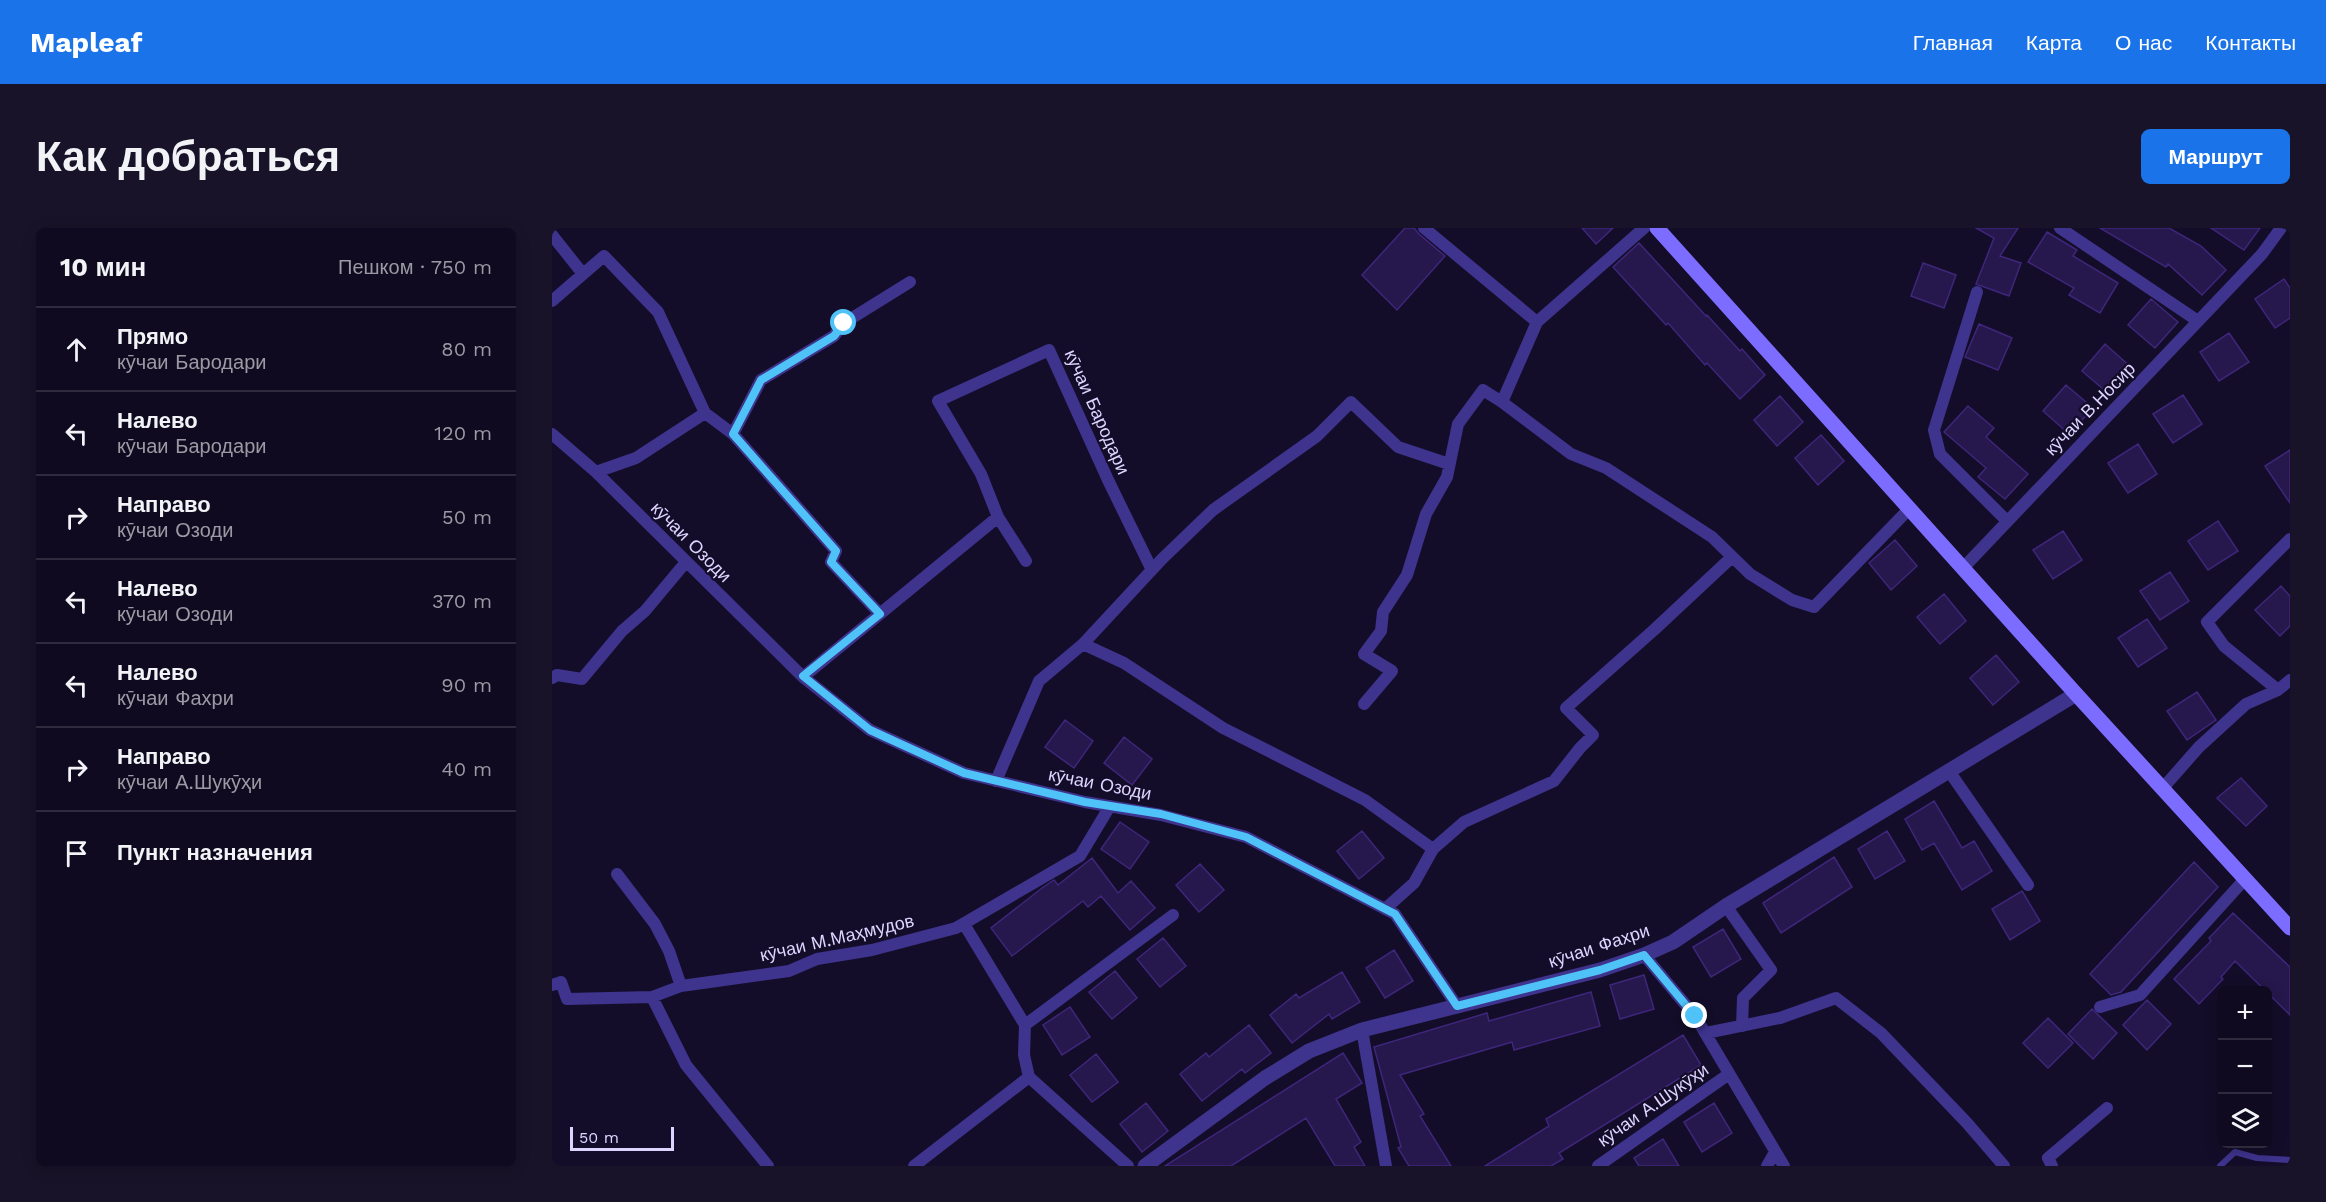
<!DOCTYPE html>
<html lang="ru">
<head>
<meta charset="utf-8">
<style>
	:root { --surface:#0f0a1f; --page:#181328; --text:#f1f3f6; --muted:#9b9aa4; --line:#2f2b3d; --accent:#1a73e8 }
	body { margin:0; font-family:"Work Sans",sans-serif; background:var(--page); color:var(--text) }
	.controls { position:absolute; right:18px; bottom:18px; display:grid; overflow:hidden; border-radius:9px; box-shadow:0 3px 15px #0003 }
	.controls button { width:54px; height:54px; display:grid; place-items:center; padding:0; border:0; border-bottom:2px solid var(--line); background:var(--surface); color:var(--text); font:30px sans-serif }
	.scale { position:absolute; left:18px; bottom:15px; width:104px; box-sizing:border-box; padding-left:6px; border:3px solid #ddd5ff; border-top:0; font-size:16px; line-height:21px; white-space:nowrap; color:#ddd5ff; -webkit-text-stroke:4px #140d29; paint-order:stroke }
	.stop { position:absolute; width:18px; height:18px; margin:-14px; border:4px solid #4fc3f7; border-radius:50%; background:#fff }
	.stop.end { background:#4fc3f7; border-color:#fff; box-shadow:0 2px 6px #0008 }
	.list { margin:0; padding:0; list-style:none }
	h2 { display:flex; justify-content:space-between; align-items:center; height:78px; margin:0; padding:0 24px; font-size:26px }
	h2 small { font-size:20px; font-weight:400; color:var(--muted) }
	.list li { display:grid; grid-template-columns:39px 1fr auto; gap:18px; align-items:center; box-sizing:border-box; height:84px; padding:0 24px; border-top:2px solid var(--line) }
	.list b { display:block; font-size:22px; white-space:nowrap }
	.list p { margin:0; font-size:20px; white-space:nowrap; color:var(--muted) }
	.list em { font-size:20px; font-style:normal; color:var(--muted) }
	.icon { flex:none; width:33px; height:33px; fill:none; stroke:currentColor; stroke-width:2; stroke-linecap:round; stroke-linejoin:round }
	.map { position:relative; flex:none; width:1738px; height:938px; overflow:hidden; border-radius:9px }
	header { display:flex; align-items:center; gap:36px; box-sizing:border-box; height:84px; padding:0 30px; background:var(--accent); color:#fff }
	header strong { font-size:28px }
	nav { display:flex; gap:33px; margin-inline-start:auto; font-size:21px }
	.intro { display:flex; align-items:center; justify-content:space-between; box-sizing:border-box; height:144px; padding:0 36px }
	h1 { margin:0; font-size:42px }
	.button { padding:15px 27px; border-radius:9px; background:var(--accent); color:#fff; font-size:21px; font-weight:700 }
	main { display:flex; gap:36px; padding:0 36px }
	aside { flex:1; background:var(--surface); border-radius:9px; box-shadow:0 3px 15px #0003 }
	.map>svg:first-child { display:block }
	.building { fill:#26174c; stroke:#3e267b; stroke-width:1.5 }
	.lines { fill:none; stroke-linecap:round; stroke-linejoin:round }
	.service { stroke:#3e338d; stroke-width:6 }
	.minor { stroke:#3e338d; stroke-width:12 }
	.tertiary { stroke:#3e338d; stroke-width:15 }
	.secondary { stroke:#7c6cff; stroke-width:15 }
	.route { stroke:#4fc3f7; stroke-width:8 }
	.labels { text-anchor:middle; stroke-width:4.5; stroke-linejoin:round; paint-order:stroke }
	.street-label { font-size:18px; fill:#ddd5ff; stroke:#140d29 }
</style>
</head>
<body>
<header>
<strong>Mapleaf</strong>
<nav><a>Главная</a><a>Карта</a><a>О нас</a><a>Контакты</a></nav>
</header>
<div class="intro"><h1>Как добраться</h1><a class="button">Маршрут</a></div>
<main>
<aside>
<h2>10 мин<small>Пешком · 750 m</small></h2>
<ul class="list">
<li><svg class="icon" aria-label="ahead" viewBox="0 0 24 24"><path d="M12 20V5M6 11l6-6 6 6"/></svg><div><b>Прямо</b><p>кӯчаи Бародари</p></div><em>80 m</em></li>
<li><svg class="icon" aria-label="left" viewBox="0 0 24 24"><path d="M17 20v-9H6M10 6l-5 5 5 5"/></svg><div><b>Налево</b><p>кӯчаи Бародари</p></div><em>120 m</em></li>
<li><svg class="icon" aria-label="right" viewBox="0 0 24 24"><path d="M7 20v-9h11M14 6l5 5-5 5"/></svg><div><b>Направо</b><p>кӯчаи Озоди</p></div><em>50 m</em></li>
<li><svg class="icon" aria-label="left" viewBox="0 0 24 24"><path d="M17 20v-9H6M10 6l-5 5 5 5"/></svg><div><b>Налево</b><p>кӯчаи Озоди</p></div><em>370 m</em></li>
<li><svg class="icon" aria-label="left" viewBox="0 0 24 24"><path d="M17 20v-9H6M10 6l-5 5 5 5"/></svg><div><b>Налево</b><p>кӯчаи Фахри</p></div><em>90 m</em></li>
<li><svg class="icon" aria-label="right" viewBox="0 0 24 24"><path d="M7 20v-9h11M14 6l5 5-5 5"/></svg><div><b>Направо</b><p>кӯчаи А.Шукӯҳи</p></div><em>40 m</em></li>
<li><svg class="icon" aria-label="arrive" viewBox="0 0 24 24"><path d="M6 21V4h12l-3 4 3 4H6"/></svg><div><b>Пункт назначения</b></div></li>
</ul>
</aside>
<div class="map">
<svg width="1738" height="938" viewBox="0 0 1738 938">
	<rect width="100%" height="100%" fill="#140d29"/>
	<path class="building" d="M853 0H862L867 6 893 28 845 82 810 47Z
		M1030 0H1061L1044 16Z
		M1424 0H1466L1448 28 1469 35 1457 68 1424 56 1442 10Z
		M1548 0H1617L1649 18 1674 42 1650 67 1616 36 1614 39Z
		M1659 0H1708L1692 22Z
		M1495 4 1525 22 1521 28 1566 55 1548 85 1517 67 1522 60 1476 34Z
		M1087 15 1154 88 1155 87 1188 123 1190 121 1213 147 1188 171 1155 135 1153 137 1116 95 1114 97 1061 39Z
		M1371 35 1404 47 1392 80 1359 68Z
		M1732 51 1738 60V90L1723 100 1703 71Z
		M1599 71 1626 94 1603 120 1576 97Z
		M1427 96 1460 110 1446 142 1413 129Z
		M1677 105 1697 134 1667 153 1648 124Z
		M1553 116 1580 140 1557 166 1530 143Z
		M1514 157 1541 180 1517 206 1491 183Z
		M1631 167 1650 196 1621 215 1601 186Z
		M1228 168 1251 194 1225 218 1202 192Z
		M1416 178 1442 200 1434 209 1476 246 1453 271 1426 249 1434 240 1392 204Z
		M1269 207 1292 233 1266 257 1243 230Z
		M1586 216 1605 246 1576 265 1556 235Z
		M1738 222V275L1713 238Z
		M1666 293 1686 323 1656 342 1636 313Z
		M1511 303 1530 332 1501 351 1481 322Z
		M1343 312 1365 338 1339 362 1317 335Z
		M1618 344 1637 373 1608 392 1588 363Z
		M1729 358 1738 368V398L1728 408 1703 382Z
		M1392 366 1414 393 1388 416 1365 389Z
		M1595 391 1615 420 1586 439 1566 410Z
		M1444 427 1467 454 1441 477 1418 450Z
		M1645 464 1664 492 1635 512 1615 483Z
		M513 492 541 513 522 540 493 519Z
		M572 509 600 531 580 557 552 535Z
		M1689 550 1715 578 1694 598 1665 570Z
		M1382 573 1410 620 1422 613 1440 643 1410 662 1382 615 1370 622 1353 591Z
		M568 594 597 614 578 641 549 621Z
		M810 603 832 630 807 651 785 623Z
		M1335 603 1353 633 1323 651 1306 621Z
		M1282 629 1300 659 1229 705 1211 675Z
		M540 630 566 665 579 653 603 680 578 702 549 668 536 679 531 673 460 728 439 700 490 660 502 652 506 657Z
		M1642 634 1666 659 1569 764 1559 767 1538 746Z
		M648 636 672 662 647 684 624 657Z
		M1470 663 1488 693 1458 712 1440 681Z
		M1681 685 1738 739V787L1683 733 1669 749 1671 751 1647 776 1622 751 1659 713 1657 710Z
		M1171 701 1189 731 1159 749 1141 719Z
		M611 710 634 738 608 759 585 731Z
		M842 722 861 753 833 770 814 740Z
		M563 743 585 770 560 791 537 764Z
		M790 744 808 774 780 791 777 786 740 815 718 787 744 766 747 770Z
		M1092 747 1102 781 1068 791 1058 757Z
		M1039 764 1048 798 962 822 960 814 848 847 872 886 868 888 899 938H857L846 920 849 919 822 819 935 785 937 793Z
		M1595 772 1619 796 1595 822 1571 797Z
		M518 779 538 809 510 827 491 797Z
		M1540 781 1565 805 1541 831 1516 806Z
		M1496 790 1521 815 1496 840 1471 815Z
		M697 797 719 825 693 845 690 841 650 873 628 846 654 825 657 829Z
		M1131 807 1149 837 1007 925 1011 931 999 938H933L997 898 994 891Z
		M791 825 810 855 784 871 809 914 802 919 813 938H783L754 890 679 938H613Z
		M544 826 566 854 540 874 518 847Z
		M594 875 616 903 590 924 568 896Z
		M1162 875 1180 905 1150 924 1132 894Z
		M1111 911 1127 938H1087L1082 930Z"/>
	<g class="lines">
		<path class="service" d="M1668 938 1683 924 1705 930 1738 932"/>
		<path class="minor" d="M872 0 985 94
			M1092 0 985 94 950 174 1019 226 1054 240 1160 309 1198 346 1240 372 1262 379 1357 281
			M1508 0 1646 93
			M0 7 31 46
			M1425 64 1382 202 1388 226 1455 293
			M0 73 52 28 106 84 153 185
			M0 206 44 244 251 449 318 502 412 545 533 574 609 587 694 609 843 686 905 778
			M181 206 284 323 279 334 328 386
			M44 244 84 230 153 185 181 206 209 152 282 108 292 95 358 54
			M474 333 446 289 429 246 386 173 497 122 556 252 600 342
			M1412 339 1710 26 1729 0
			M531 416 572 435 671 500 813 572 881 621
			M251 449 446 289
			M0 450 5 447 30 451 70 403 93 383 134 334
			M1726 462 1672 418 1655 394 1738 311
			M812 476 840 443 812 426 829 403 831 384 855 347 874 286 895 249 906 196 931 162 950 174
			M1397 543 1476 657
			M444 553 487 453 531 416 610 331 661 282 765 208 799 174 846 219 897 236
			M1610 561 1647 519 1694 476 1726 462 1738 452
			M65 646 103 696 117 723 129 758
			M1174 678 1219 742 1191 770 1190 798
			M833 681 862 655 881 621 912 594 1002 553 1028 520 1041 507 1014 480 1103 401 1180 329
			M412 696 473 797 472 827 477 849 576 938
			M1092 727 1143 788 1232 938
			M0 757 9 754 15 771 100 769 129 758 237 743 265 731 320 722 404 700 528 628 558 578
			M100 769 134 837 216 938
			M1548 779 1588 767 1693 651
			M473 797 621 687
			M810 802 834 938
			M1154 805 1228 790 1284 770 1329 805 1415 895 1452 938
			M362 938 477 849
			M1046 938 1177 846
			M1215 938 1223 924
			M1500 938 1496 930 1555 880"/>
		<path class="tertiary" d="M593 938 713 850 757 823 810 802 1048 742 1092 727 1121 714 1174 678 1524 466"/>
		<path class="secondary" d="M1105 0 1524 466 1738 700"/>
	</g>
	<g class="lines">
		<path class="route" d="M292 95 282 108 209 152 181 206 284 323 279 334 328 386 251 448 318 502 412 545 533 574 609 586 694 609 843 686 905 778 1048 742 1092 727 1143 788"/>
	</g>
	<g class="labels">
		<g class="street-label">
			<text transform="translate(1538 181) rotate(-46)" y="6">кӯчаи В.Носир</text>
			<text transform="translate(545 184) rotate(66)" y="6">кӯчаи Бародари</text>
			<text transform="translate(139 314) rotate(45)" y="6">кӯчаи Озоди</text>
			<text transform="translate(548 556) rotate(11)" y="6">кӯчаи Озоди</text>
			<text transform="translate(285 710) rotate(-13)" y="6">кӯчаи М.Маҳмудов</text>
			<text transform="translate(1047 718) rotate(-18)" y="6">кӯчаи Фахри</text>
			<text transform="translate(1101 877) rotate(-35)" y="6">кӯчаи А.Шукӯҳи</text>
		</g>
	</g>
</svg>
<div class="controls">
<button>+</button>
<button>−</button>
<button><svg class="icon" aria-label="layers" viewBox="0 0 24 24"><path d="M12 4l9 5-9 5-9-5zM3 14l9 5 9-5"/></svg></button>
</div>
<div class="scale">50 m</div>
<div class="stop" style="left:292px;top:95px"></div>
<div class="stop end" style="left:1143px;top:788px"></div>
</div>
</main>
</body>
</html>
